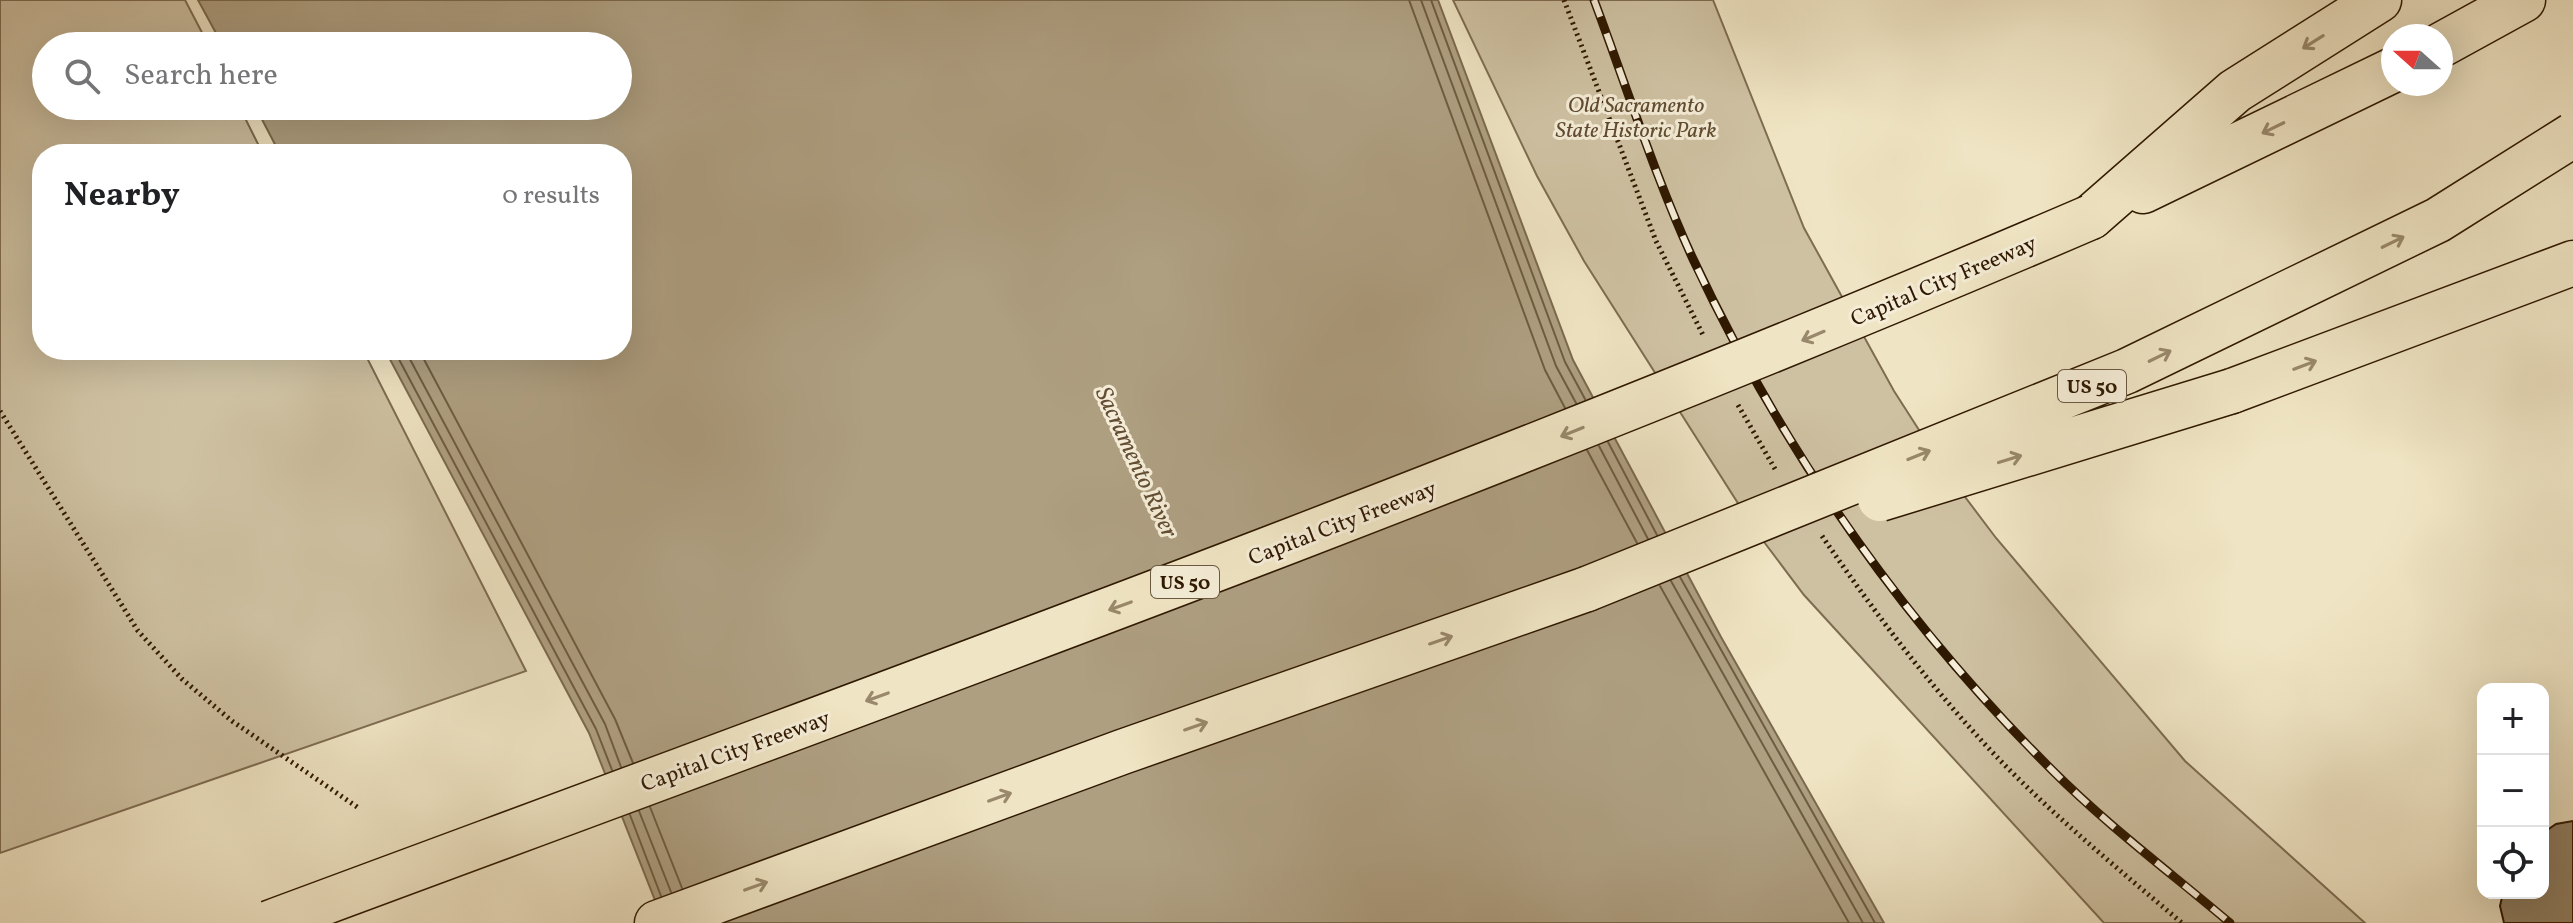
<!DOCTYPE html>
<html lang="en">
<head>
<meta charset="utf-8">
<style>
	:root { --surface:#fff; --page:#f2f2f2; --text:#202124; --muted:#757577; --line:#e0e0e0 }
	body { margin:0; font-family:Vollkorn,serif; background:var(--page); color:var(--text) }
	.controls { position:absolute; right:24px; bottom:24px; display:grid; overflow:hidden; border-radius:16px; box-shadow:0 8px 32px #0002 }
	.controls button { width:72px; height:72px; display:grid; place-items:center; padding:0; border:0; border-bottom:2px solid var(--line); background:var(--surface); color:var(--text); font:40px sans-serif }
	.compass { position:absolute; left:2381px; top:24px; width:72px; height:72px; border-radius:50%; background:var(--surface); box-shadow:0 8px 32px #0002; rotate:291deg }
	.list { margin:0; padding:0; list-style:none }
	h2 { display:flex; justify-content:space-between; align-items:center; height:104px; margin:0; padding:0 32px; font-size:34px }
	h2 small { font-size:26px; font-weight:400; color:var(--muted) }
	.icon { flex:none; width:44px; height:44px; fill:none; stroke:currentColor; stroke-width:2; stroke-linecap:round; stroke-linejoin:round }
	.map { position:relative; flex:none; width:2573px; height:923px; overflow:hidden }
	.search { position:absolute; background:var(--surface); box-shadow:0 8px 32px #0002; left:32px; top:32px; width:600px; height:88px; display:flex; align-items:center; gap:20px; box-sizing:border-box; padding:0 28px; border-radius:44px; color:var(--muted); font-size:30px }
	.panel { position:absolute; background:var(--surface); box-shadow:0 8px 32px #0002; left:32px; top:144px; width:600px; height:216px; border-radius:32px }
	.map>svg:first-child { display:block }
	.green { fill:#cec1a2; stroke:#7e6c51; stroke-width:2 }
	.water { fill:#ae9f81; stroke:#7b694d; stroke-width:2 }
	.lines { fill:none; stroke-linecap:round; stroke-linejoin:round }
	.shore { stroke:#6e5c40; stroke-width:2 }
	.building { fill:#938265; stroke:#2f1800; stroke-width:2 }
	.highway-casing { stroke:#2f1800; stroke-width:47 }
	.path { stroke:#2f1800; stroke-width:5; stroke-dasharray:2 4; stroke-linecap:butt }
	.highway { stroke:#efe4c3; stroke-width:44 }
	.rail-casing { stroke:#2f1800; stroke-width:9 }
	.rail { stroke:#f5edd8; stroke-width:6; stroke-dasharray:18; stroke-linecap:butt }
	.highway-bridge-casing { stroke:#2f1800; stroke-width:47; stroke-linecap:butt }
	.highway-bridge { stroke:#efe4c3; stroke-width:44 }
	.oneway { stroke:#99886b }
	.labels { text-anchor:middle; stroke-width:6; stroke-linejoin:round; paint-order:stroke }
	.shield { fill:#f5edd8; stroke:#6a5841; stroke-width:2 }
	.shield-label { font-size:20px; font-weight:bold; fill:#2f1800 }
	.park-label { font-size:22px; font-style:italic; fill:#5f4b31; stroke:#f5edd8 }
	.street-label { font-size:22px; fill:#2f1800; stroke:#f5edd8 }
	.water-label { font-size:24px; font-style:italic; fill:#624e34; stroke:#f5edd8 }
</style>
</head>
<body>
<div class="map">
<svg width="2573" height="923" viewBox="0 0 2573 923">
	<rect width="100%" height="100%" fill="#efe4c3"/>
	<filter id="stains"><feTurbulence type="fractalNoise" baseFrequency=".0025" numOctaves="4"/><feColorMatrix values="0 0 0 0 .2 0 0 0 0 .09 0 0 0 0 .02 0 0 0 .5 -.17"/></filter>
	<radialGradient id="worn" r=".72"><stop offset=".6" stop-color="#630" stop-opacity="0"/><stop offset="1" stop-color="#630" stop-opacity=".3"/></radialGradient>
	<path class="green" d="M0 0H185L209 46H46V106H239L263 154H42V350H363L526 671 0 853Z
		M1453 0H1713L1804 228 1894 391 1944 469 1996 538 2185 761 2365 923H2104L1804 595 1755 530 1584 261 1537 176Z"/>
	<path class="water" d="M198 0H1438L1573 360 1721 637 1884 923H664L589 733 385 350H622V154H280L255 106H618V46H223Z"/>
	<g class="lines">
		<path class="shore" d="M1409 0 1545 370 1565 408
			M1421 0 1556 366 1576 403
			M1431 0 1565 362 1585 399
			M394 350 596 729 612 770
			M405 350 605 724 621 767
			M419 350 615 719 633 763
			M1608 442 1657 535
			M1599 446 1648 539
			M1587 450 1637 543
			M1680 577 1875 923
			M1671 581 1863 923
			M1660 586 1849 923
			M650 807 682 888
			M639 811 671 892
			M630 815 661 896"/>
	</g>
	<path class="building" d="M2573 821V923H2504L2500 906 2503 893H2543V833L2556 824Z"/>
	<g class="lines">
		<g class="highway-casing">
			<path id="highway" d="M2441 45 2523 0
				M2143 191 2393 70
				M2091 217 2235 91 2379 0
				M2232 391 2573 263
				M657 923 1122 752 1587 589"/>
		</g>
		<path class="path" d="M1564 0 1656 241 1703 335
			M1738 405 1775 469
			M0 411 138 631 182 679 232 721 360 809
			M1822 536C1868 603 1917 669 1971 729 2034 800 2110 862 2182 923"/>
		<use href="#highway" class="highway"/>
		<g class="rail-casing">
			<path id="rail" d="M1594 0C1626 85 1655 177 1693 259 1782 449 1903 622 2052 770 2107 825 2171 873 2230 923"/>
		</g>
		<use href="#rail" class="rail"/>
		<g class="highway-bridge-casing">
			<path id="highway-bridge" d="M1880 499 2232 391
				M1587 589 2127 371 2438 220 2573 135
				M269 923C880 696 1492 474 2091 217"/>
		</g>
		<use href="#highway-bridge" class="highway-bridge"/>
	</g>
	<defs><path id="oneway-shaft" d="M-6 0H5M1.5-3L5.5 0L1.5 3" fill="none" stroke-width="1.6" stroke-linecap="round" stroke-linejoin="round" transform="scale(2)"/></defs>
	<g class="oneway">
		<use href="#oneway-shaft" transform="translate(2313 42) rotate(148)"/>
		<use href="#oneway-shaft" transform="translate(2273 128) rotate(154)"/>
		<use href="#oneway-shaft" transform="translate(2393 242) rotate(-26)"/>
		<use href="#oneway-shaft" transform="translate(1813 336) rotate(157)"/>
		<use href="#oneway-shaft" transform="translate(2160 356) rotate(-26)"/>
		<use href="#oneway-shaft" transform="translate(2305 365) rotate(-21)"/>
		<use href="#oneway-shaft" transform="translate(1572 432) rotate(158)"/>
		<use href="#oneway-shaft" transform="translate(1919 455) rotate(-22)"/>
		<use href="#oneway-shaft" transform="translate(2010 459) rotate(-17)"/>
		<use href="#oneway-shaft" transform="translate(1120 606) rotate(160)"/>
		<use href="#oneway-shaft" transform="translate(1441 640) rotate(-19)"/>
		<use href="#oneway-shaft" transform="translate(877 697) rotate(160)"/>
		<use href="#oneway-shaft" transform="translate(1196 726) rotate(-19)"/>
		<use href="#oneway-shaft" transform="translate(1000 797) rotate(-20)"/>
		<use href="#oneway-shaft" transform="translate(756 886) rotate(-20)"/>
	</g>
	<g class="labels">
		<g class="shield">
			<rect x="2058" y="370" width="68" height="32" rx="6"/>
			<rect x="1151" y="566" width="68" height="32" rx="6"/>
		</g>
		<g class="shield-label">
			<text x="2092" y="393">US 50</text>
			<text x="1185" y="589">US 50</text>
		</g>
		<g class="park-label">
			<text x="1636" y="112">Old Sacramento<tspan x="1636" dy="25">State Historic Park</tspan></text>
		</g>
		<g class="street-label">
			<text transform="translate(1943 280) rotate(-23)" y="8">Capital City Freeway</text>
			<text transform="translate(1342 522) rotate(-21)" y="8">Capital City Freeway</text>
			<text transform="translate(735 750) rotate(-20)" y="8">Capital City Freeway</text>
		</g>
		<g class="water-label">
			<text transform="translate(1137 462) rotate(65)" y="8">Sacramento River</text>
		</g>
	</g>
	<rect width="100%" height="100%" filter="url(#stains)"/>
	<rect width="100%" height="100%" fill="url(#worn)"/>
</svg>
<div class="controls">
<button>+</button>
<button>−</button>
<button><svg class="icon" aria-label="locate" viewBox="0 0 24 24"><circle cx="12" cy="12" r="6"/><path d="M12 2v4M12 18v4M2 12h4M18 12h4"/></svg></button>
</div>
<svg class="compass" viewBox="-18 -18 36 36"><path d="M0-13l5 13h-10z" fill="#e53935"/><path d="M0 13l5-13h-10z" fill="#757577"/></svg>
<div class="search"><svg class="icon" aria-label="search" viewBox="0 0 24 24"><circle cx="10" cy="10" r="6"/><path d="M15 15l6 6"/></svg>Search here</div>
<section class="panel">
<h2>Nearby<small>0 results</small></h2>
<ul class="list">
</ul>
</section>
</div>
</body>
</html>
